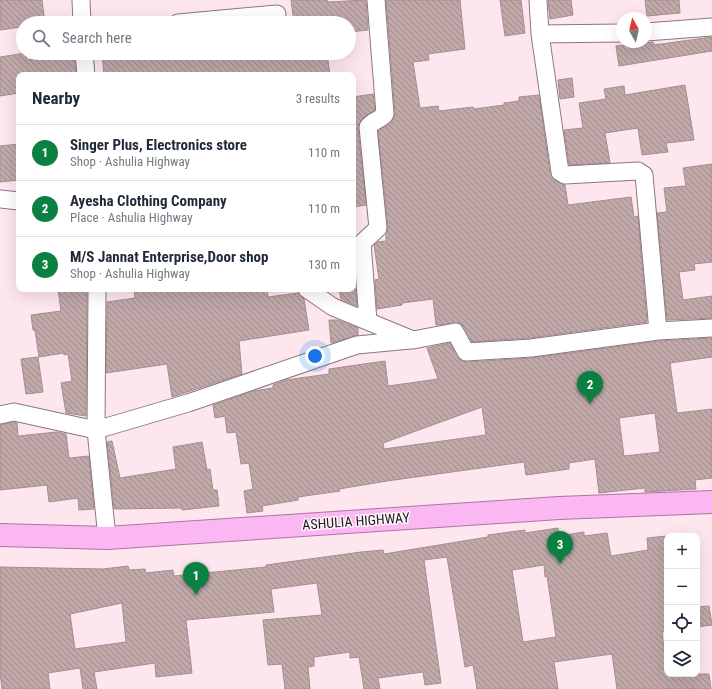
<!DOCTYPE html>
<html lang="en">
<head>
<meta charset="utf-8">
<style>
	:root { --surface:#fff; --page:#f2f2f3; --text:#1f2937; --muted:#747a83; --line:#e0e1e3; --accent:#0b8043 }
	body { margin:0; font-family:"Roboto Condensed",sans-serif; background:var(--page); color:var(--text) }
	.controls { position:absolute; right:12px; bottom:12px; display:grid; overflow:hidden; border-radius:8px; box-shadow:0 4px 16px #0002 }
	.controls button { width:36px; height:36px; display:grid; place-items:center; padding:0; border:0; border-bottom:1px solid var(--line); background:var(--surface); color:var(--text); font:20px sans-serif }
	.compass { position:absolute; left:616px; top:12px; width:36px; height:36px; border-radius:50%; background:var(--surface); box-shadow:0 4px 16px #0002; rotate:352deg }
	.you { position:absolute; left:315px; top:356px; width:14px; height:14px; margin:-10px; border:3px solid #fff; border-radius:50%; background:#1a73e8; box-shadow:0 0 0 6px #1a73e833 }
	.badge { display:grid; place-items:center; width:26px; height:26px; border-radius:50%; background:var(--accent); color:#fff; font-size:13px; font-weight:700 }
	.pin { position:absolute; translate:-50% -33px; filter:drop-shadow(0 1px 2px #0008) }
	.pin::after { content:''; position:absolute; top:21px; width:14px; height:12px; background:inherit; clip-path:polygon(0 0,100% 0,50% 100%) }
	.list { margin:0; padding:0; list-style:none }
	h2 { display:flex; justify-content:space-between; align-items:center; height:52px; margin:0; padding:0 16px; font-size:17px }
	h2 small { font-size:13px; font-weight:400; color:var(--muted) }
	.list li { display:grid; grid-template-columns:26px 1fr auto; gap:12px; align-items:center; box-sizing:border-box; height:56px; padding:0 16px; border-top:1px solid var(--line) }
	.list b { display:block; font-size:15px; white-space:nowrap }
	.list p { margin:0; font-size:13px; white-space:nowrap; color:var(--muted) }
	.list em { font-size:13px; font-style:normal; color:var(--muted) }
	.icon { flex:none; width:22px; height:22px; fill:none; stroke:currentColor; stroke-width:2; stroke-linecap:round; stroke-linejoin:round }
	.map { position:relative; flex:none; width:712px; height:689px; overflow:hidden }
	.search { position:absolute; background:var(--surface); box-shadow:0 4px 16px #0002; left:16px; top:16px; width:340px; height:44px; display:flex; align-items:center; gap:10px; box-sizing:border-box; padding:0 14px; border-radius:22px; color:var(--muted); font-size:15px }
	.panel { position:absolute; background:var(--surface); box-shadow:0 4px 16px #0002; left:16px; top:72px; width:340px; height:220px; border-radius:8px }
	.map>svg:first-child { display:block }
	.building { fill:url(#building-back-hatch); stroke:#a58e8f; fill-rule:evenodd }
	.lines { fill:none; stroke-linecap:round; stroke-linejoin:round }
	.minor-casing { stroke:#8c777f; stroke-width:19 }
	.trunk-casing { stroke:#ad74a4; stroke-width:24 }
	.minor { stroke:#fff; stroke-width:17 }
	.trunk { stroke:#fab7f2; stroke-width:22 }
	.labels { text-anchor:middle; stroke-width:3; stroke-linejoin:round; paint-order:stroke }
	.street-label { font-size:14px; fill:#21191c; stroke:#fef9fb }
</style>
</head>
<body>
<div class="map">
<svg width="712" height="689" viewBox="0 0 712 689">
	<defs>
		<pattern id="building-back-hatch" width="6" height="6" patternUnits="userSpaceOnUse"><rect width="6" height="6" fill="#c1a9aa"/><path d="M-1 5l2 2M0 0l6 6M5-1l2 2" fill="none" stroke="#9c898a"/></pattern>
	</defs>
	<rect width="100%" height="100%" fill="#fee6ef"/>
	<path class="building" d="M0 0H42L45 23H21V27L0 30Z
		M291 0H327L328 2 366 0 368 30 349 32V23H294Z
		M386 0H460L465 49 428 54 429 60 413 62 420 108 438 106 439 111 473 107 474 109 504 105V103L519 101V97L539 95 550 173 555 180 565 185 568 205 631 197 634 217 638 216 647 322 530 338 472 342 464 327 459 323 436 325 433 299 402 303V305L377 309 375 280 379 279 374 245 378 242 386 241V234L388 227 378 131 391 123 395 113Z
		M500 0H521L525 33 505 36Z
		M548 0H571L573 15 550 19Z
		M645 0H679L680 13 647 16Z
		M712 37V51L619 66 616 46 653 42 654 45Z
		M26 53 27 60 74 53 76 73 19 75V93L0 96V57Z
		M102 53H327L330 75H104Z
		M572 78 574 97 560 99 558 80Z
		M685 85 694 140 666 143 668 152 642 155 638 128 605 133 610 163 569 165 564 130 583 128 579 103 606 99 604 89 624 86 625 95Z
		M373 94 375 110 363 118 358 128 366 205 353 207V97Z
		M19 144V180L0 182V146Z
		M712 164V262L694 264 695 270 679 272 683 300 712 296V318L667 320 657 213 667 212 664 188 686 186 683 168Z
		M58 289H87L86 416 66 413 61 383 72 381 68 354 64 355V353L39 357 35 330H33L31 315 61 311Z
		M134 289H267L268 297 298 293 304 299 309 330 239 341 242 374 172 397 167 364 106 373 107 302 135 298Z
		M339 289H356L357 306 341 299Z
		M329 320H337L358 328V335L331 343Z
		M712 338V357L670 363 677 413 712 409V478L695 480 696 489 645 492V488L599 493 595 459 569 463V469L526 475 524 462 387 481 339 489 340 491 298 497V500L262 506 263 511 247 513 244 491 253 489 249 463 241 464 236 432 227 433 225 416 215 418 213 405 253 391 273 388V385L286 380 329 374V369L385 361 388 386 438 379 427 348 450 343 457 357 462 361 467 362 532 358 659 341ZM482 407 486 435 384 449 383 443ZM655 413 660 452 624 456 619 418Z
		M38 357 43 392 26 394 21 359Z
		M14 422 17 423 18 436 57 432 66 434 69 458 89 456 94 509 79 510 78 498 49 502 47 485 0 490V425Z
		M112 441 120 478 176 469 173 447 202 442 207 470 210 469 213 490H217L219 506 182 510V508L114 509 107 442Z
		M558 528 559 536 584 532V536L607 533 611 556 648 550 647 538 667 536V631L662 632 667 674H709L711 689H617L612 654 554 662 558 689H477L473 665 465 667 447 557 424 560 441 683 425 685 423 672 378 678 380 689H364L359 657 350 658V652L314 657V666L308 667 310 689H285L282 664 268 665 263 620 322 615 317 583 271 589 274 612 186 620 192 673 156 677 155 663 94 672 97 689H83L80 668 48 673 50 689H2L0 672V567L103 569 128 566 129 570 145 569 146 573 173 570 174 576 266 567V565L361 552 383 550 384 554 488 537V535L525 530V533ZM544 565 545 577 547 576 556 637 523 642 512 570ZM122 603 126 642 75 649 70 614Z
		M709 606 712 625 697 627V607Z"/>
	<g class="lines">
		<g class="minor-casing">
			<path id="minor" d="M81 0 82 23
				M538 0 540 34 560 172 565 175 638 171 644 175 658 331
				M178 23 277 14
				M646 32 712 27
				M540 34 622 33
				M84 53 86 75
				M0 199 19 201
				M97 289 96 430 107 538
				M307 289 333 307 413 340 455 332 466 352 531 348 658 331 712 328
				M368 321 362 243 378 228 368 127C373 120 381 120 385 114L376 0
				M0 415 14 412 96 430 188 403 357 345 410 340"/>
		</g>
		<g class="trunk-casing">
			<path id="trunk" d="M0 535 107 538 559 508 712 502"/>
		</g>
		<use href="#minor" class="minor"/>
		<use href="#trunk" class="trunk"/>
	</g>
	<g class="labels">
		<g class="street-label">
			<text transform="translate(356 521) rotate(-4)" y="5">ASHULIA HIGHWAY</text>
		</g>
	</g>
</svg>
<div class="controls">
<button>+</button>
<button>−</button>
<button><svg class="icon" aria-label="locate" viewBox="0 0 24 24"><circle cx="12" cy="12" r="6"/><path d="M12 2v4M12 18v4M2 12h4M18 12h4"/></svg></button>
<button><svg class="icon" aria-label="layers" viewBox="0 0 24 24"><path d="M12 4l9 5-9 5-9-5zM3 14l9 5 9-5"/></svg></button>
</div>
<svg class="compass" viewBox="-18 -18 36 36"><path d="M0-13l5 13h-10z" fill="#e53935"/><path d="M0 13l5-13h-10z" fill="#747a83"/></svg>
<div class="you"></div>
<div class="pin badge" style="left:196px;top:595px">1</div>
<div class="pin badge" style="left:590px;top:404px">2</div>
<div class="pin badge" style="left:560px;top:564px">3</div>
<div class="search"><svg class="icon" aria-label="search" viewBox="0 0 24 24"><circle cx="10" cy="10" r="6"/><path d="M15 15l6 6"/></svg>Search here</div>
<section class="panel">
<h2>Nearby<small>3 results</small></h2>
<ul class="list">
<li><span class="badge">1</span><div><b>Singer Plus, Electronics store</b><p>Shop · Ashulia Highway</p></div><em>110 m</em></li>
<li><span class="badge">2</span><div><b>Ayesha Clothing Company</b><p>Place · Ashulia Highway</p></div><em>110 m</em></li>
<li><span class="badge">3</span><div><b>M/S Jannat Enterprise,Door shop</b><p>Shop · Ashulia Highway</p></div><em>130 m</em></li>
</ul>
</section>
</div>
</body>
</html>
